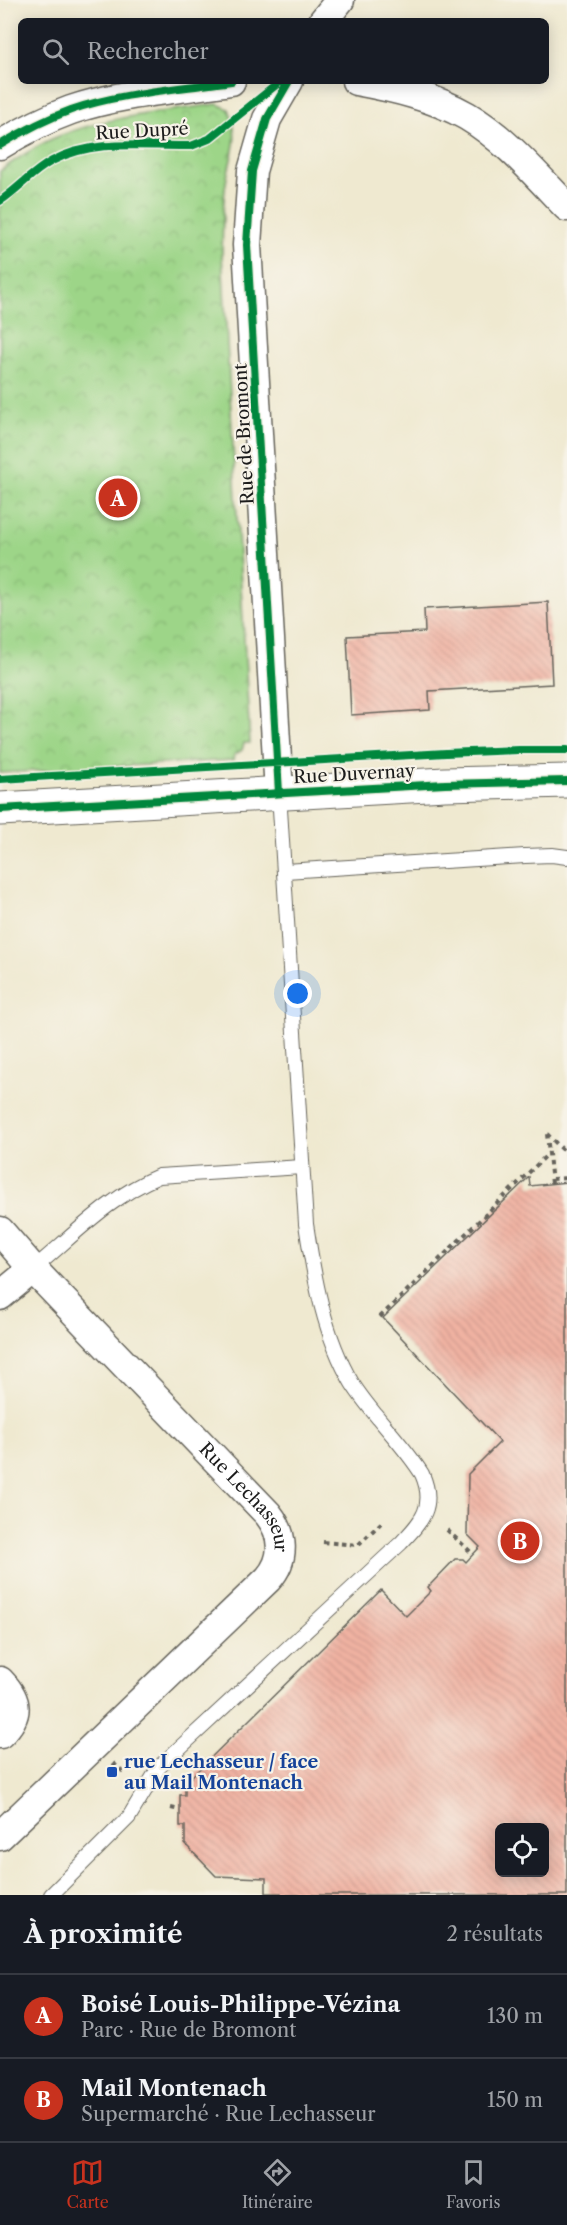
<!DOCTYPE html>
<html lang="fr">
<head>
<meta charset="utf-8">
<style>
	:root { --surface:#171b24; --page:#242831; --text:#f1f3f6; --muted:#9ea1a6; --line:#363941; --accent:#c8321e }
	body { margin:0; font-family:"Libre Caslon Text",serif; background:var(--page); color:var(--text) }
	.controls { position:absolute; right:18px; bottom:18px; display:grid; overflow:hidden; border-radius:9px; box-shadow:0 3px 15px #0003 }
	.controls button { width:54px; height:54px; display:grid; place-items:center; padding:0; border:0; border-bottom:2px solid var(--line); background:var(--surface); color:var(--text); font:30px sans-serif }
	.you { position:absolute; left:298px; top:994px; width:21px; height:21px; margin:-15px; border:4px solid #fff; border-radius:50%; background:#1a73e8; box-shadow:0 0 0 9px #1a73e833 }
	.badge { display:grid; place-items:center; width:39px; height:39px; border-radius:50%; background:var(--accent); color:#fff; font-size:20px; font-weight:700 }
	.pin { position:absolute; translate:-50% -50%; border:3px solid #fff; box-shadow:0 2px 6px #0006 }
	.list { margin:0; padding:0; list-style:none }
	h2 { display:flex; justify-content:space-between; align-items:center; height:78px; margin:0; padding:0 24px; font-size:26px }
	h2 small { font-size:20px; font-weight:400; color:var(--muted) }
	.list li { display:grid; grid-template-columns:39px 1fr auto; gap:18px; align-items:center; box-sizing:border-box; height:84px; padding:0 24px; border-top:2px solid var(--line) }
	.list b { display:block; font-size:22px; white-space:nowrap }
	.list p { margin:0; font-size:20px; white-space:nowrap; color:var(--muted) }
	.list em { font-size:20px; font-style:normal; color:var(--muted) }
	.icon { flex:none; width:33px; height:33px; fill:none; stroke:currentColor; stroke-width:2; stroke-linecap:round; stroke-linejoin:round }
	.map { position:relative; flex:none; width:567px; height:1895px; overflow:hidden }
	.search { position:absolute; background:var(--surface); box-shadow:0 3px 15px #0003; left:18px; right:18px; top:18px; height:66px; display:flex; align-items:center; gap:15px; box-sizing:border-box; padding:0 21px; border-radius:9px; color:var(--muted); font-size:22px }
	.sheet { height:246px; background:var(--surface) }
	nav { display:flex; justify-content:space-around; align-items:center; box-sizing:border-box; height:84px; border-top:2px solid var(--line); background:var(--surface); font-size:16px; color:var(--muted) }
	nav a { display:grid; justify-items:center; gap:3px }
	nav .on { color:var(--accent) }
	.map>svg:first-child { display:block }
	.park { fill:url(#park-crowns); stroke:#5c7852; stroke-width:1.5 }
	.building { fill:url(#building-back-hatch); fill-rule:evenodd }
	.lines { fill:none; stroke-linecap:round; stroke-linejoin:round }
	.service-casing { stroke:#66645b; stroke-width:16 }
	.minor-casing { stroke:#66645b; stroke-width:31 }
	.tertiary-casing { stroke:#66645b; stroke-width:35 }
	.path { stroke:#66645b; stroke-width:4; stroke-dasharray:4.5 4.5; stroke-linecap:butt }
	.service { stroke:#fff; stroke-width:14 }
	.minor { stroke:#fff; stroke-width:28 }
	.tertiary { stroke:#fff; stroke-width:33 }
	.cycleway-casing { stroke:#f7f3e8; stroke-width:11 }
	.cycleway { stroke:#00873e; stroke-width:8 }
	.transit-dot { fill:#1a4fb4; stroke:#f7f3e8; stroke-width:2 }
	.labels { text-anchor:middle; stroke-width:4.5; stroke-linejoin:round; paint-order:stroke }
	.street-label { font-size:18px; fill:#1c1c1c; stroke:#f7f3e8 }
	.transit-label { font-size:18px; font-weight:bold; fill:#164399; stroke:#f7f3e8; text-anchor:start }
</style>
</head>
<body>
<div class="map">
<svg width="567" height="1895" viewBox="0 0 567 1895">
	<defs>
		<pattern id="park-crowns" width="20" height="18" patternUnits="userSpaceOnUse" patternTransform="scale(1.5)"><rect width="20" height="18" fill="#9dd588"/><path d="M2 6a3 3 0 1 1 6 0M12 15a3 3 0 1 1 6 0" fill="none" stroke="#87b675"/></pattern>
		<pattern id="building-back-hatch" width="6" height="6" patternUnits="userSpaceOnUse" patternTransform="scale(1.5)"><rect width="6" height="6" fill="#f0b2a2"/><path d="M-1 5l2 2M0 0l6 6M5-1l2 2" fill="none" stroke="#cd988b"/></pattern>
	</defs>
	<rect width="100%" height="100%" fill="#f7f3e8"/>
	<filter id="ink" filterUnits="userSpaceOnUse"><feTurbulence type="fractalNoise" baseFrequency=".0167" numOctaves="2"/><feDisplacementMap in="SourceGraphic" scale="12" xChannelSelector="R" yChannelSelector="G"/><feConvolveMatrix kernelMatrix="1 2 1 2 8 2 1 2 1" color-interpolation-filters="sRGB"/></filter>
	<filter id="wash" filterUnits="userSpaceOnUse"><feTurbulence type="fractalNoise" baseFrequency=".008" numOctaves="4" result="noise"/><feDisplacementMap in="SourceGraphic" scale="24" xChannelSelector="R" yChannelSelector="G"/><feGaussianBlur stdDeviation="1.35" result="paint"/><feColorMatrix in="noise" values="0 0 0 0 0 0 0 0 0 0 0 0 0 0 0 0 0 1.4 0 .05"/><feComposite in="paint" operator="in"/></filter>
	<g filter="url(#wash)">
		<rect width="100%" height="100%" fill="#efe9d0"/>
		<path class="park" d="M217 104 229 109C241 141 231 151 226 183 222 206 223 230 222 254L250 743H244L242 750 234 755 233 760 0 773V171C18 158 38 144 59 136 108 116 165 112 217 104Z"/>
		<g id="blocks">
			<path class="building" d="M548 602 552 684 429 691 430 710 351 715 347 636 425 632 424 609Z
				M529 1177 530 1186 567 1182V1895H281V1893H266V1878L216 1876 185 1844V1826H180V1795H185V1783L381 1590 406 1616 431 1591 428 1587 455 1559H463L466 1562 480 1547 467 1534 468 1474 500 1442 383 1318ZM500 1828H544V1872H500Z"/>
		</g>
	</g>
	<g filter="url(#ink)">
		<use href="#blocks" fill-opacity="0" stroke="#66645b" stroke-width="1.5"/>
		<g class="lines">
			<g class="service-casing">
				<path id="service" d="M285 871 525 856 552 855 567 857
					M33 1269C73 1236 110 1196 159 1176L302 1167
					M51 1895 129 1817 159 1767 401 1543C422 1521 436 1506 422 1474 402 1442 372 1415 352 1383 324 1336 314 1277 306 1224L279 793"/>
			</g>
			<g class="minor-casing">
				<g id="minor">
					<path d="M323 21 340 0"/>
					<path d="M356 81C394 88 434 97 467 116 506 139 536 175 567 207"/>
					<path d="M0 145C23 131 46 119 71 110 119 93 180 89 231 81"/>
					<path d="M279 793 247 245 252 171 267 119 289 81"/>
					<path id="s1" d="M0 1231 33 1269 268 1514C284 1534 286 1559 268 1579L0 1836"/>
					<path d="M0 1296 33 1269"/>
					<path d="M0 1681C19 1701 20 1715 0 1734"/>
				</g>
			</g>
			<g class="tertiary-casing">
				<path id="tertiary" d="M0 809 445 784 567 781"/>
			</g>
			<path class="path" d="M547 1134 552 1184
				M547 1134 567 1154
				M552 1179 567 1178
				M380 1317 549 1153
				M447 1530 473 1554
				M323 1542 358 1545 382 1522
				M113 1763 126 1774
				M171 1808 180 1810"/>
			<use href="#service" class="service"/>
			<use href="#minor" class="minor"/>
			<use href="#tertiary" class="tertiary"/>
			<g class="cycleway-casing">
				<path id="cycleway" d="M0 145C23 131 46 119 71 110 119 93 180 89 231 81
					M0 201C18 189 33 171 52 161 96 138 144 147 191 146L209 139 281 81
					M0 779 446 753 519 750H567
					M279 793 247 245 252 171 267 119 289 81
					M0 809 445 784 567 781"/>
			</g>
			<use href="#cycleway" class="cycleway"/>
		</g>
	</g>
	<rect class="transit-dot" x="106" y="1766" width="12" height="12" rx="3"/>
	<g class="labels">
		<g class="street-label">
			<text transform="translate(142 131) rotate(-3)" y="6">Rue Dupré</text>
			<text transform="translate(244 434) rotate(-93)" y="6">Rue de Bromont</text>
			<text transform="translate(354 774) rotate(-3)" y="6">Rue Duvernay</text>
			<text dy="6" stroke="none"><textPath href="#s1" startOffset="363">Rue Lechasseur</textPath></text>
		</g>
		<g class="transit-label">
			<text x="124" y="1768">rue Lechasseur / face<tspan x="124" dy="21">au Mail Montenach</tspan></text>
		</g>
	</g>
</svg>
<div class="controls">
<button><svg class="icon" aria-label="locate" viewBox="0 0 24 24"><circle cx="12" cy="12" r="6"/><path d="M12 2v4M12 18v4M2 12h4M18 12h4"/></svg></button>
</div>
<div class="you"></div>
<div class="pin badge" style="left:118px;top:498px">A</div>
<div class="pin badge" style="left:520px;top:1541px">B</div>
<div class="search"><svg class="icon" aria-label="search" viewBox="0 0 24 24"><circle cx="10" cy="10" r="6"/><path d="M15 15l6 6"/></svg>Rechercher</div>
</div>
<section class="sheet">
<h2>À proximité<small>2 résultats</small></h2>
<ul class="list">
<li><span class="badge">A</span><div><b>Boisé Louis-Philippe-Vézina</b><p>Parc · Rue de Bromont</p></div><em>130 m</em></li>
<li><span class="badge">B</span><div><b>Mail Montenach</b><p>Supermarché · Rue Lechasseur</p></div><em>150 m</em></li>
</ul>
</section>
<nav>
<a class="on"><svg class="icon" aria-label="map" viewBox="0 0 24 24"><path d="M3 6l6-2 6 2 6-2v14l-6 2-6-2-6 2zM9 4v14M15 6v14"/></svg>Carte</a>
<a><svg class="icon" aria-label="directions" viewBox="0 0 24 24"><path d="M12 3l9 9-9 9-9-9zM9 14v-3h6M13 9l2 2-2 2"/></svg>Itinéraire</a>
<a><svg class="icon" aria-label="saved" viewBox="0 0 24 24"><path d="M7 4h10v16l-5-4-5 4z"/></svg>Favoris</a>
</nav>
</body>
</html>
